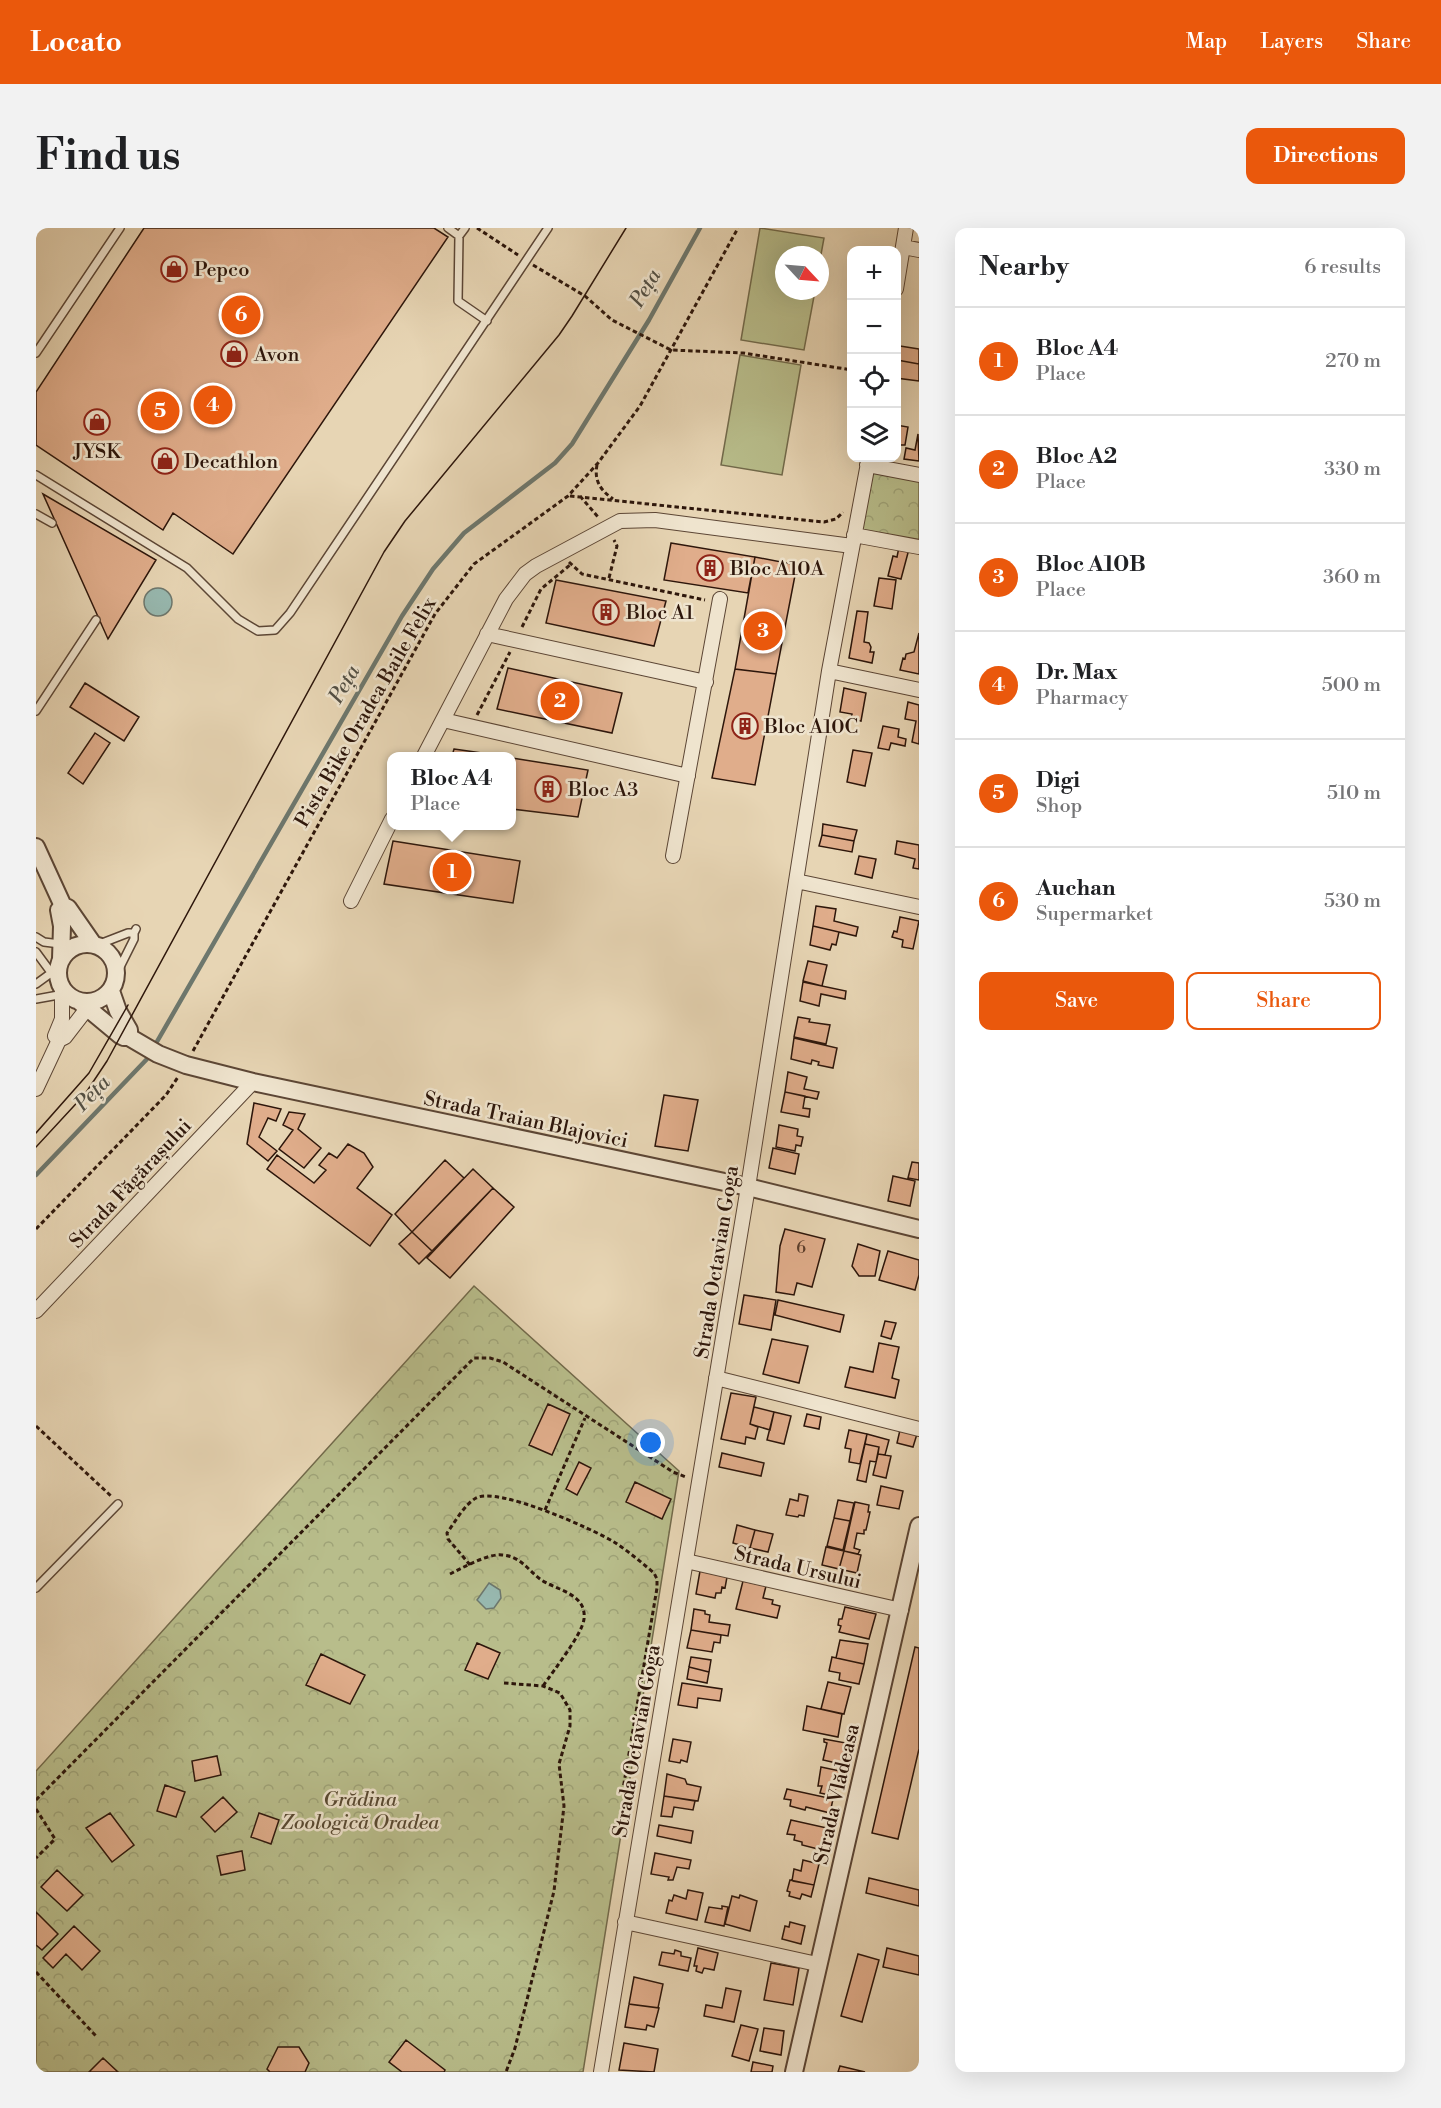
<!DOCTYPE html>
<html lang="en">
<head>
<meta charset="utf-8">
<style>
	:root { --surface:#fff; --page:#f2f2f2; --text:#202124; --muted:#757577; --line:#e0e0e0; --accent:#ea580c }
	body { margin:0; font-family:"Libre Bodoni",serif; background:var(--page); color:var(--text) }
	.controls { position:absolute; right:18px; top:18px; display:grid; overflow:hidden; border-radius:12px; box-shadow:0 6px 24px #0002 }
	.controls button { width:54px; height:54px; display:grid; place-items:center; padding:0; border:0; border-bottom:2px solid var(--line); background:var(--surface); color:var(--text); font:30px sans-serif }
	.compass { position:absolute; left:739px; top:18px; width:54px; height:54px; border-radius:50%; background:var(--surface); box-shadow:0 6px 24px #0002; rotate:116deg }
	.you { position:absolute; left:615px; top:1215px; width:21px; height:21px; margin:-15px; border:4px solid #fff; border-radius:50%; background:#1a73e8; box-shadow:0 0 0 9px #1a73e833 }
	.badge { display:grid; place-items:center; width:39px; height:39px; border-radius:50%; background:var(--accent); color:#fff; font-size:20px; font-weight:700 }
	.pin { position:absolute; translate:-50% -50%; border:3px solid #fff; box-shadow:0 2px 6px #0006 }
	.popup { position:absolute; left:351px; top:524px; width:129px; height:78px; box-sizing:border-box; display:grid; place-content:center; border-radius:12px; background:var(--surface); filter:drop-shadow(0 2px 4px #0005); font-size:20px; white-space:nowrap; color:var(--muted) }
	.popup b { font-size:22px; color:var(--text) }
	.popup::after { content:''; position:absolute; left:50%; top:100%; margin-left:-12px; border:12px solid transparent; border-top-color:var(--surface) }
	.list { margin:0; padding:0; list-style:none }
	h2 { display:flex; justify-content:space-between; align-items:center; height:78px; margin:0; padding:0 24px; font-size:26px }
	h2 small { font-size:20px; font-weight:400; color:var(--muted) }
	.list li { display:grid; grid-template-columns:39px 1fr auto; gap:18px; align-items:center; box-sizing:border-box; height:108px; padding:0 24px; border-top:2px solid var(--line) }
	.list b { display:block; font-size:22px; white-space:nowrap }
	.list p { margin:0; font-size:20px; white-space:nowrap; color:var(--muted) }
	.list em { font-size:20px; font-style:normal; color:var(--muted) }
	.actions { display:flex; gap:12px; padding:18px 24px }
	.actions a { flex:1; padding:14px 0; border:2px solid var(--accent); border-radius:12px; text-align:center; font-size:21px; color:var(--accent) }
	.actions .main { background:var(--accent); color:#fff }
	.icon { flex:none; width:33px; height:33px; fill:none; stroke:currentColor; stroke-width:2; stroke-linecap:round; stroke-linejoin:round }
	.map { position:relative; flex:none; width:883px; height:1844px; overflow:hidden; border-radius:12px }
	header { display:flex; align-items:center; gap:36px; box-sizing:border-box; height:84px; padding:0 30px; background:var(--accent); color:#fff }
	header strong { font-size:28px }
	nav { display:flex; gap:33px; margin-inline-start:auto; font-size:21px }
	.intro { display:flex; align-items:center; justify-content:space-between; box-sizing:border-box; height:144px; padding:0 36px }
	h1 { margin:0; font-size:42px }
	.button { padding:15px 27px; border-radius:12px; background:var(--accent); color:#fff; font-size:21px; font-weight:700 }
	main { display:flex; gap:36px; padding:0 36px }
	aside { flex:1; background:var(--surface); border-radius:12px; box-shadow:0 6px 24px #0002 }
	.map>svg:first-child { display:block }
	.grass { fill:#b8bd8b; stroke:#726a4b; stroke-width:1.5 }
	.forest { fill:url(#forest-crowns); stroke:#726a4b; stroke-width:1.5 }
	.water { fill:#97b8af; stroke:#6d776d; stroke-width:1.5 }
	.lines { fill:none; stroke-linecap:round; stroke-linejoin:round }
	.stream { stroke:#6d776d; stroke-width:4.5 }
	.building { fill:#e0ad8b; stroke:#2d160b; stroke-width:1.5 }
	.service-casing { stroke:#5c4635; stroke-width:10 }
	.minor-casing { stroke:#5c4635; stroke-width:16 }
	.tertiary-casing { stroke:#5c4635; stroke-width:20 }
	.path { stroke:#2d160b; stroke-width:3; stroke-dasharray:4.5 3; stroke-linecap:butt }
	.service { stroke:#efe4ce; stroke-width:7 }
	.minor { stroke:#efe4ce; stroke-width:14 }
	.tertiary { stroke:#efe4ce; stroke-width:16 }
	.tram { stroke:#2d160b; stroke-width:1.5 }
	.labels { text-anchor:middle; stroke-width:5; stroke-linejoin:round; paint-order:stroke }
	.number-label { font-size:16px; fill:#5a3c2b }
	.poi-label { font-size:20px; fill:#2d160b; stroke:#efe4ce; text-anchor:start }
	.street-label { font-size:20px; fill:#2d160b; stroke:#efe4ce }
	.park-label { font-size:20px; font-style:italic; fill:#574831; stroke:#efe4ce }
	.water-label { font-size:21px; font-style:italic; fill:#524f44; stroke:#efe4ce }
</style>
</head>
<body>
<header>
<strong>Locato</strong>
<nav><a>Map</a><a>Layers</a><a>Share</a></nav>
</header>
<div class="intro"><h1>Find us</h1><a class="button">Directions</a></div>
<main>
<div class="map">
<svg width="883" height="1844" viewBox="0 0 883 1844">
	<defs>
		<pattern id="forest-crowns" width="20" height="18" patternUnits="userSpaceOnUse" patternTransform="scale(1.5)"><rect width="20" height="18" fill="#b8bd8b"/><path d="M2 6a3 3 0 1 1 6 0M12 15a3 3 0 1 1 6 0" fill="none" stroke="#9ea277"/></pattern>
	</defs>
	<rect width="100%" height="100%" fill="#e7d5b4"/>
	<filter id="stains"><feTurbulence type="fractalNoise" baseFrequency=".00333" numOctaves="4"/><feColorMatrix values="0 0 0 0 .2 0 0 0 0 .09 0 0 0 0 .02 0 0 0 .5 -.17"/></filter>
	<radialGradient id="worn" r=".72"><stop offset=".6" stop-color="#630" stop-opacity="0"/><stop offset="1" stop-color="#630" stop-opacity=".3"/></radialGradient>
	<path class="grass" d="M724 0 788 10 784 32V27H748V63H779L768 122 705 112Z
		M704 127 765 137 746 247 685 237Z"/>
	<path class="forest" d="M831 237 883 247V319L818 307Z
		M438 1058 643 1243 547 1844H0V1543Z"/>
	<path class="water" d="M108 374a14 14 0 1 1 28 0a14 14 0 1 1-28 0Z
		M453 1355 464 1362 465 1370 458 1380 450 1381 441 1372Z"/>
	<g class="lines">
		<path class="stream" d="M0 947 111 831 366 388 397 341 428 305 519 235 536 216 613 92 664 0"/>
	</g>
	<path class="building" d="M108 0H398L412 9 197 326 137 285 127 302 0 217V164Z
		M864 118 883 121V136L861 132Z
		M861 132 883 136V153L860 150Z
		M860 197 872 199 869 217H860Z
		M882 206 883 233 868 231 870 220 879 222Z
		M7 266 120 332 72 411Z
		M635 315 719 329 712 365 628 352Z
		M863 319 873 321 865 351 852 348 857 328 861 329Z
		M719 329 761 337 740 446 699 441Z
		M843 350 860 352 856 381 838 378Z
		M520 352 630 373 618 418 510 395Z
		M821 383 832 384 828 414 833 415 835 419 834 424H838L836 435 813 430Z
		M883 405V446L864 442 867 430 869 431 870 426 878 424Z
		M472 440 586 465 576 505 461 481Z
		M699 441 740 446 719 557 676 550Z
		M49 455 103 489 88 513 34 479Z
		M808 460 830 465 825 493 815 491 816 486 804 484Z
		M872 474 883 477V516L876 514 880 493 869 491Z
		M847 498 863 501 862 509 870 511 869 518 855 515 853 522 842 520Z
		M59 505 74 515 47 556 32 545Z
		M418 521 467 528H416Z
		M817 522 836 525 829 558 811 554Z
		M476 530 552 542 542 589 476 581Z
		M787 596 821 602 818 613 786 607Z
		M786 607 818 613 816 624 783 618Z
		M357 613 484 633 477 675 348 656Z
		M861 613 883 617V641L877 640 879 631 859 626Z
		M823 628 840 631 836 650 819 646Z
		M780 678 800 681 798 693 822 699 820 708 777 698Z
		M864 689 883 693 877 721 866 719 867 712 856 709 858 703 861 704Z
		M777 698 803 704 800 717 796 716 794 722 774 717Z
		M772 733 791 737 786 758 767 753Z
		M767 754 810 763 809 771 785 766 783 778 764 773Z
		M762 789 774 791 773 794 794 797 790 816 758 809Z
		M758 810 801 820 797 840 782 837 783 834 776 832 775 836 755 831Z
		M752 844 771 849 768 861 783 864 781 871 749 864Z
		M749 864 769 868 767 880 774 881 773 889 745 884Z
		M628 867 662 872 652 923 619 918Z
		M218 875 245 881 240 893 232 890 223 909 241 923 232 933 211 916Z
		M253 884 269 886 262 901 285 920 268 940 243 921 257 902 247 897Z
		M743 897 762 901 761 908 767 909 765 918 760 917 759 923 740 919Z
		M312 916 328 925 337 939 321 960 356 987 334 1018 231 941 241 927 278 955 290 942 283 937 293 925 301 930Z
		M737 920 763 926 759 946 733 940Z
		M409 932 428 950 376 1004 359 986Z
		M876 934 883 935V952L872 950Z
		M437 941 457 960 396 1023 376 1004Z
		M857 948 879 953 874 978 852 973Z
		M457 960 478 979 414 1050 391 1030Z
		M749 1001 789 1011 776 1059 761 1055 758 1067 740 1064 744 1018Z
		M376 1004 396 1023 383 1036 363 1016Z
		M822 1016 844 1023 839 1048H823L816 1038Z
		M852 1023 883 1032V1047L879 1062 843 1052Z
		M708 1067 740 1072 735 1102 703 1096Z
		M742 1072 808 1087 804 1104 739 1087Z
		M849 1093 860 1095 855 1111 845 1108Z
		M736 1111 772 1118 763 1155 727 1146Z
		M843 1115 863 1119 856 1150 863 1152 859 1170 809 1159 814 1139 837 1144Z
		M695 1165 720 1169 714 1196 722 1199 719 1211 710 1209 709 1216 685 1211Z
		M512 1176 534 1186 516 1227 493 1217Z
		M718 1179 738 1184 734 1202 714 1196Z
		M738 1184 755 1188 748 1216 731 1212Z
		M771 1186 785 1189 783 1201 768 1198Z
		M813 1202 831 1206 824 1236 813 1234 815 1221 809 1220Z
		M864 1202 881 1206 877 1219 861 1215Z
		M831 1206 853 1212 849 1227 842 1226 843 1219 829 1216Z
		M829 1216 843 1219 840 1234 834 1233 830 1254 821 1252Z
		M686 1225 728 1235 725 1248 683 1239Z
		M842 1226 855 1228 850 1250 837 1247Z
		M543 1234 555 1240 541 1267 530 1261Z
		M599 1254 635 1271 626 1291 590 1274Z
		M845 1258 867 1263 863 1281 841 1277Z
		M763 1266 772 1268 768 1288 763 1287 762 1289 750 1287 754 1271 762 1273Z
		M802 1272 818 1275 814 1293 798 1290Z
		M819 1274 833 1277 832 1284H834L830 1302H828V1306L821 1305 818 1320 824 1322 822 1326 808 1323Z
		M798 1290 814 1293 807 1322 791 1318Z
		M701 1297 719 1302 714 1320 697 1315Z
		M719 1302 737 1306 732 1324 714 1320Z
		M790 1319 808 1323 803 1341 786 1337Z
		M808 1323 825 1327 821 1345 803 1341Z
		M664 1343 691 1349 689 1360 686 1359 685 1365H680L679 1370 660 1366Z
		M707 1353 730 1358 727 1370 737 1372 736 1376 744 1378 741 1390 700 1381Z
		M809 1379 840 1386 833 1411 803 1404 805 1398 802 1397 803 1391H806Z
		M658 1381 669 1383V1386L674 1387 673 1394 694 1397 692 1408 655 1402Z
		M655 1402 685 1407 684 1415 678 1414 676 1424 651 1420Z
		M804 1412 832 1416 828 1436 800 1430Z
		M441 1415 464 1425 452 1451 429 1442Z
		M879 1419 883 1420V1521L862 1611 836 1605Z
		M285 1426 329 1447 314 1476 270 1457Z
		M655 1429 675 1432 673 1444 653 1439Z
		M796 1429 828 1436 823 1456 803 1452 804 1445 793 1443Z
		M653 1439 673 1444 671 1455 651 1451Z
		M792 1454 815 1459 808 1486 785 1481Z
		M646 1455 686 1461 684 1473 662 1470 661 1480 642 1477Z
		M771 1478 806 1486 802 1509 767 1502Z
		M637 1511 655 1514 651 1534 645 1532 644 1535 633 1533Z
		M788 1511 810 1515 805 1536 787 1532 791 1515 788 1514Z
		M181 1528 185 1547 159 1553 156 1533Z
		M785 1539 804 1543 798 1568 784 1565 786 1558H782Z
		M631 1546 649 1551 651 1556 665 1559 662 1573 628 1568Z
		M129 1557 149 1564 140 1589 121 1583Z
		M751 1561 797 1571 794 1585 770 1579 769 1582 754 1578 755 1572 748 1571Z
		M628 1568 659 1573 657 1582 638 1579 636 1589 625 1588Z
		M187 1569 201 1584 179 1604 165 1589Z
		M74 1585 98 1617 76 1634 50 1600Z
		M223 1585 243 1592 235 1616 215 1609Z
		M755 1592 791 1600 786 1622 766 1617V1614L758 1612 759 1607 751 1606Z
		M623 1597 657 1603 655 1615 621 1608Z
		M206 1623 209 1642 185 1647 181 1628Z
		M619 1625 655 1632 653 1641 641 1639 637 1652H632L633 1649 615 1646Z
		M767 1632 783 1636 778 1657 756 1653 758 1641 765 1643Z
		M21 1642 47 1667 31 1683 5 1659Z
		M833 1650 883 1662V1678L830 1665Z
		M754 1652 778 1657 775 1669 766 1666 764 1671 753 1668 754 1664 751 1663Z
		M652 1662 667 1665 661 1692 630 1685 633 1672 636 1673 638 1667 650 1671Z
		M704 1667 721 1673 714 1703 689 1696 696 1668 703 1670Z
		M686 1678 692 1679 688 1698 669 1694 673 1679 686 1681Z
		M0 1684 22 1706 6 1722 0 1717Z
		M754 1694 769 1698 765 1716 746 1711 749 1698 753 1699Z
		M38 1698 64 1723 46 1742 30 1726 17 1740 7 1730Z
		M662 1720 682 1725 678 1742 668 1740 666 1745 660 1743 661 1738H658Z
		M851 1720 883 1728V1747L847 1739Z
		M639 1722 645 1724V1728L655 1730 652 1743 623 1737 626 1724 638 1726Z
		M822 1726 843 1732 826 1794 805 1788Z
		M735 1735 763 1740 757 1777 728 1772Z
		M598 1749 627 1756 622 1780 593 1776Z
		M690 1760 705 1763 698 1794 668 1788 670 1777 686 1780Z
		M593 1776 623 1780 618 1799 611 1797 610 1802 589 1799Z
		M705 1797 722 1801 713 1833 696 1828Z
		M728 1800 748 1803 745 1827 724 1823Z
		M370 1812 409 1842 408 1844H366L353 1834Z
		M588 1815 622 1821 618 1844 583 1842Z
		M242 1819H263L273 1835 269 1844H234L231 1841Z
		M67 1830 82 1844H53Z
		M717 1834 737 1838 736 1844H715Z
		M804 1838 829 1844H802Z"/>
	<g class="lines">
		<g class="service-casing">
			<path id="service" d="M412 0 423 8
				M429 0 423 8 422 73 451 93
				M0 125 84 0
				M0 247 151 340 202 391 222 403 239 402 254 385 512 0
				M0 286 16 295
				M0 483 60 392
				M0 709 8 714 40 718
				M61 717 92 705H98
				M0 724 25 758
				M81 745 98 711V705L100 701
				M0 756 22 740
				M0 771 28 766
				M0 1360 82 1276"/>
		</g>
		<g class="minor-casing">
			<path id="minor" d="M867 19 883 22
				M860 61 870 0
				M831 237 883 247
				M818 307 883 319
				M451 406 670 454
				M793 443 883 462
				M407 492 652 548
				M388 528 470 371 489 346 500 338 584 293 619 292 816 318
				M637 628 684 371
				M760 653 883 679
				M315 673 356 591
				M23 812 19 808 26 791V760
				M0 861 23 812 29 809 56 774
				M0 1083 217 854
				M680 1150 883 1201
				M650 1333 865 1382
				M589 1694 781 1736
				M565 1844 712 959 793 443 833 230"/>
		</g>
		<g class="tertiary-casing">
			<path id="tertiary" d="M0 619 27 678 32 680 57 716
				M22 745a29 29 0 1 1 58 0a29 29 0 1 1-58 0Z
				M25 731 26 698 23 682 27 678
				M75 763 82 783 93 802V809
				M43 773 84 807 88 809H93L122 826 150 837 217 854 712 959 883 1001
				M758 1844 883 1298"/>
		</g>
		<path class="path" d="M441 0 482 27
			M497 37 549 68 576 92 635 122 707 125 816 142
			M561 237C558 252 564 262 577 271
			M534 268 788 294 800 291 807 284
			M544 268 562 289
			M533 334 546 346 669 372
			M573 350 581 318 578 312
			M486 399 505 361 534 337
			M441 487 474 424
			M157 823 399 386 438 336 532 268 562 235 604 178 702 0
			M0 1001 130 867 142 849
			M0 1198 75 1268
			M509 1282 549 1190
			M434 1337 412 1311 411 1305C419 1294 428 1277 440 1270 461 1258 557 1301 578 1314 592 1323 605 1334 618 1345L621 1351V1360L587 1561
			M414 1346C426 1340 453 1325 466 1327 484 1328 491 1341 504 1351 519 1362 551 1365 548 1391 546 1407 517 1443 507 1458
			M468 1455 507 1458 524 1465 534 1482V1498L523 1536 528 1578 518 1663 479 1820 470 1844
			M0 1572 438 1130H454L467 1134 637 1244 650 1249
			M0 1581 19 1611 0 1630
			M0 1744 60 1808"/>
		<use href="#service" class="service"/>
		<use href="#minor" class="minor"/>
		<use href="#tertiary" class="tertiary"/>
		<path class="tram" d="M0 905 53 845 92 777
			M0 919 49 866 71 833 348 324 369 293 523 107 536 88 590 0"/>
	</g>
	<defs>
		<g id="shop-ring" transform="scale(1.35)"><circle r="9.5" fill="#efe4ce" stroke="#8f2418" stroke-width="1.5"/><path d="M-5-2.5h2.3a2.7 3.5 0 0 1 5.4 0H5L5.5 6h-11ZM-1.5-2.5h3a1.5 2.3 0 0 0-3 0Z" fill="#8f2418"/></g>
		<g id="building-ring" transform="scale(1.35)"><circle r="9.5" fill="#efe4ce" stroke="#8f2418" stroke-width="1.5"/><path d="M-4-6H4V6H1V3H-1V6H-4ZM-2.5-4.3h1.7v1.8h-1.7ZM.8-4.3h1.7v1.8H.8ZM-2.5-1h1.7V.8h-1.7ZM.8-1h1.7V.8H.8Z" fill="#8f2418"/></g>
	</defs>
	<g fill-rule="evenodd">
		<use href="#shop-ring" x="138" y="41"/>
		<use href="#shop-ring" x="198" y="126"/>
		<use href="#shop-ring" x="61" y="194"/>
		<use href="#shop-ring" x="129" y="233"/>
		<use href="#building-ring" x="674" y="340"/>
		<use href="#building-ring" x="570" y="384"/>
		<use href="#building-ring" x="709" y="498"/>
		<use href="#building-ring" x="512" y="561"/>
	</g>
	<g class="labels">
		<g class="number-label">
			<text x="765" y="1025">6</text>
		</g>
		<g class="poi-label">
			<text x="158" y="48">Pepco</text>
			<text x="218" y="133">Avon</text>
			<text x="61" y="230" text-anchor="middle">JYSK</text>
			<text x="148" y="240">Decathlon</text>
			<text x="694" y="347">Bloc A10A</text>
			<text x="590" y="391">Bloc A1</text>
			<text x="728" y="505">Bloc A10C</text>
			<text x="532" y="568">Bloc A3</text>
		</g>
		<g class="street-label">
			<text transform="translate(329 484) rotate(-60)" y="7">Pista Bike Oradea Baile Felix</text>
			<text transform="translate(490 891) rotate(12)" y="7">Strada Traian Blajovici</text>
			<text transform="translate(94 955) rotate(-47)" y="7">Strada Făgărașului</text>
			<text transform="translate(680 1034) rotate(-81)" y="7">Strada Octavian Goga</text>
			<text transform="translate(762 1339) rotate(13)" y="7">Strada Ursului</text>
			<text transform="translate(600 1513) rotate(-80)" y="7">Strada Octavian Goga</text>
			<text transform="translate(800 1566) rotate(-77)" y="7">Strada Vlădeasa</text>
		</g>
		<g class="park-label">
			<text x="324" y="1578">Grădina<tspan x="324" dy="23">Zoologică Oradea</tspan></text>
		</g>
		<g class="water-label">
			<text transform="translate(609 60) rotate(-59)" y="7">Peța</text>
			<text transform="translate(308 456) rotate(-60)" y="7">Peța</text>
			<text transform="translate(56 865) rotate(-46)" y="7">Peța</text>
		</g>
	</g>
	<rect width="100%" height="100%" filter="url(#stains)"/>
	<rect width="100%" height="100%" fill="url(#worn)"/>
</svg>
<div class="controls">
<button>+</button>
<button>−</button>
<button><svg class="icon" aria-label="locate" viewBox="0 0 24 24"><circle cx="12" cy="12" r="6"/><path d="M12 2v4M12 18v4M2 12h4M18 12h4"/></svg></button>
<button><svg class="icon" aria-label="layers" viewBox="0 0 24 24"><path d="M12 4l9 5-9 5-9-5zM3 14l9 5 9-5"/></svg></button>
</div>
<svg class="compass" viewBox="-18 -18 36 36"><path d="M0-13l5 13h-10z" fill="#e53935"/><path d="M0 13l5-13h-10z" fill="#757577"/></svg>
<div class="you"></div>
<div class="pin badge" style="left:416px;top:644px">1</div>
<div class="popup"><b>Bloc A4</b>Place</div>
<div class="pin badge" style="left:524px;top:473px">2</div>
<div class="pin badge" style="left:727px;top:403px">3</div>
<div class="pin badge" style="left:177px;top:177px">4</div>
<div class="pin badge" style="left:124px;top:183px">5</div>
<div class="pin badge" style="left:205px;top:87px">6</div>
</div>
<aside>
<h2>Nearby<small>6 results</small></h2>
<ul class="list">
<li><span class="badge">1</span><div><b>Bloc A4</b><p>Place</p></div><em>270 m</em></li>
<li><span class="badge">2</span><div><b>Bloc A2</b><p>Place</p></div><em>330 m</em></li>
<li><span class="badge">3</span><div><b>Bloc A10B</b><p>Place</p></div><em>360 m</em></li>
<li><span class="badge">4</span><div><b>Dr. Max</b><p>Pharmacy</p></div><em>500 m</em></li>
<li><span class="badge">5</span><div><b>Digi</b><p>Shop</p></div><em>510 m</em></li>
<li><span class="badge">6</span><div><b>Auchan</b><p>Supermarket</p></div><em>530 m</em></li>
</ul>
<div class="actions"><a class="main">Save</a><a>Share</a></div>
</aside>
</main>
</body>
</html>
